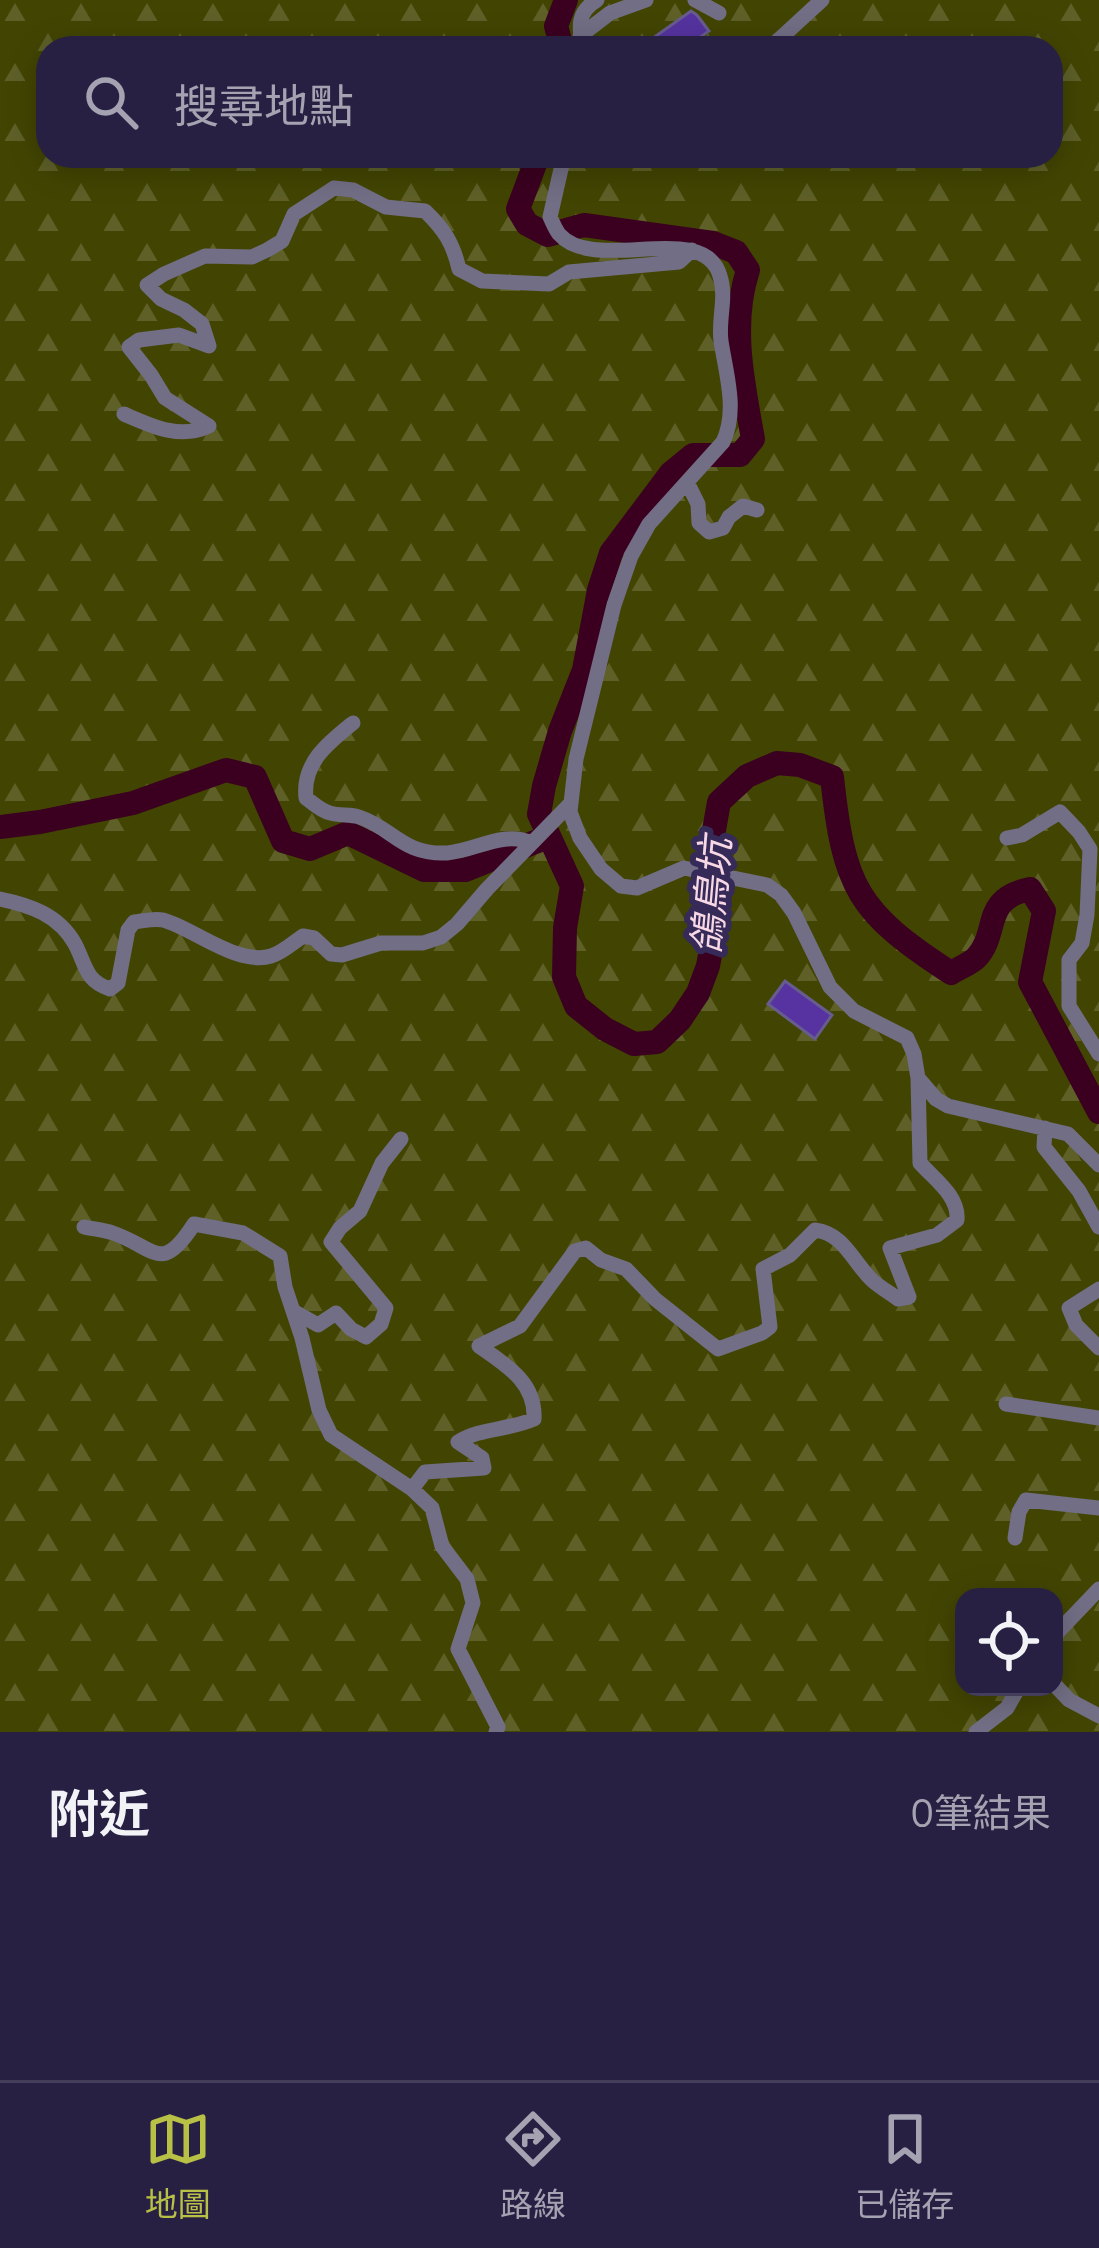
<!DOCTYPE html>
<html lang="zh-TW">
<head>
<meta charset="utf-8">
<style>
	:root { --surface:#282042; --page:#302849; --text:#f1f3f6; --muted:#a5a3b2; --line:#443e5b; --accent:#b9c046 }
	body { margin:0; font-family:Mulish,"Noto Sans TC",sans-serif; background:var(--page); color:var(--text) }
	.controls { position:absolute; right:36px; bottom:36px; display:grid; overflow:hidden; border-radius:24px; box-shadow:0 6px 30px #0003 }
	.controls button { width:108px; height:108px; display:grid; place-items:center; padding:0; border:0; border-bottom:3px solid var(--line); background:var(--surface); color:var(--text); font:60px sans-serif }
	.list { margin:0; padding:0; list-style:none }
	h2 { display:flex; justify-content:space-between; align-items:center; height:156px; margin:0; padding:0 48px; font-size:51px }
	h2 small { font-size:39px; font-weight:400; color:var(--muted) }
	.icon { flex:none; width:66px; height:66px; fill:none; stroke:currentColor; stroke-width:2; stroke-linecap:round; stroke-linejoin:round }
	.map { position:relative; flex:none; width:1099px; height:1732px; overflow:hidden }
	.search { position:absolute; background:var(--surface); box-shadow:0 6px 30px #0003; left:36px; right:36px; top:36px; height:132px; display:flex; align-items:center; gap:30px; box-sizing:border-box; padding:0 42px; border-radius:36px; color:var(--muted); font-size:45px }
	.sheet { height:348px; background:var(--surface) }
	nav { display:flex; justify-content:space-around; align-items:center; box-sizing:border-box; height:168px; border-top:3px solid var(--line); background:var(--surface); font-size:33px; color:var(--muted) }
	nav a { display:grid; justify-items:center; gap:6px }
	nav .on { color:var(--accent) }
	.map>svg:first-child { display:block }
	.forest { fill:url(#forest-firs); fill-rule:evenodd }
	.lines { fill:none; stroke-linecap:round; stroke-linejoin:round }
	.river { stroke:#3b0020; stroke-width:24 }
	.building { fill:#5633a0; stroke:#675c8e; stroke-width:3 }
	.minor { stroke:#726e85; stroke-width:15 }
	.labels { text-anchor:middle; stroke-width:12; stroke-linejoin:round; paint-order:stroke }
	.water-label { font-size:39px; font-style:italic; fill:#f8d8e4; stroke:#362b58 }
</style>
</head>
<body>
<div class="map">
<svg width="1099" height="1732" viewBox="0 0 1099 1732">
	<defs>
		<pattern id="forest-firs" width="22" height="20" patternUnits="userSpaceOnUse" patternTransform="scale(3)"><rect width="22" height="20" fill="#424502"/><path d="M5 1l3.5 6h-7zM16 11l3.5 6h-7z" fill="#5e6028"/></pattern>
	</defs>
	<rect width="100%" height="100%" fill="#362b58"/>
	<path class="forest" d="M0 0H1099V1732H0ZM48 48H1051V156H48ZM964 1597H1054V1687H964Z"/>
	<g class="lines">
		<path class="river" d="M562 48 556 26 566 0
			M538 156 518 209 527 224 548 235 584 225 713 243 736 252 748 270C730 325 743 383 753 439L740 455H693L671 473 611 553 599 590 584 670 560 731 544 786 539 814 572 886 565 928 564 977 576 1006 605 1029 634 1044 657 1042 680 1020 698 993 708 966 716 922 713 836 719 802 747 776 777 763 800 765 832 777C844 888 857 912 951 973 959 968 972 963 977 957 1000 931 981 899 1030 889L1044 911 1030 982 1099 1112
			M0 827 40 822 133 803 226 770 255 777 283 841 310 849 348 833 424 870H465L540 840"/>
	</g>
	<path class="building" d="M691 11 697 15 709 31 685 48H639Z
		M785 981 832 1015 815 1039 768 1004Z"/>
	<g class="lines">
		<path class="minor" d="M695 0 719 13
			M580 36 610 13 646 0
			M773 45 822 0
			M582 48C579 26 577 12 597 0
			M564 156 550 217C553 223 555 229 559 234 594 275 704 219 720 276 727 298 718 319 721 341 726 374 738 411 723 442L649 524 631 556 614 605 576 759 570 812 580 838 601 869 621 886 637 888 684 868 767 885 781 895 794 913 830 987 854 1011 907 1038 914 1054 918 1078 936 1099 948 1106 1068 1134 1099 1165
			M124 414C152 426 179 440 209 426L165 398 151 375 129 347 139 340 179 335 209 346 202 324 184 310 161 299 147 285 164 274 205 256 252 257 267 250 282 241 294 214 334 188 353 190 386 207 425 211C444 229 453 243 459 269L482 281 549 284 569 272 679 262 692 250
			M688 484 698 504 699 523 709 532 723 528 729 517 743 506 757 510
			M353 723C328 743 302 763 306 798 314 804 321 811 330 813 339 816 350 814 359 817 393 828 402 855 447 853 475 851 504 830 531 843
			M1007 838 1022 835 1060 812 1079 832 1090 849 1087 915 1082 943 1069 960V1006L1099 1054
			M0 899C30 905 59 915 75 944 86 965 85 981 110 989L118 983 128 930 134 922C143 921 154 918 163 920 193 928 237 966 271 956 282 953 294 942 303 936L314 938 331 954 342 955 381 943H423L441 937 457 924 487 889 571 803
			M1045 1128 1044 1147 1079 1191 1099 1227
			M84 1227C93 1229 104 1230 113 1233 156 1248 161 1275 194 1224L243 1233 280 1256 285 1287 302 1338 319 1410 331 1435 412 1489 432 1508 442 1546 467 1579 473 1603 458 1649 498 1727 496 1732
			M1099 1289 1069 1308 1076 1325 1099 1348
			M293 1311 318 1325 336 1313 351 1329 366 1337 381 1324 386 1308 331 1242 340 1228 360 1211 382 1163 401 1139
			M1006 1404 1099 1418
			M412 1489 425 1472 484 1468 482 1458 458 1442C479 1428 510 1430 534 1419 536 1382 506 1365 479 1346L520 1326 575 1251 586 1248 601 1260 626 1269 655 1299 718 1349 762 1333 770 1327 763 1269 790 1255 815 1230C844 1233 854 1264 873 1281 881 1288 890 1293 898 1299L909 1297 890 1248 937 1235 957 1220C959 1196 935 1180 920 1163L918 1078
			M1015 1538 1019 1512 1026 1500 1099 1508
			M1054 1636 1099 1589
			M1054 1684 1069 1700 1099 1716
			M976 1732 1007 1708 1019 1687"/>
	</g>
	<g class="labels">
		<g class="water-label">
			<text transform="translate(711 896) rotate(-85)" y="14">鴿鳥坑</text>
		</g>
	</g>
</svg>
<div class="controls">
<button><svg class="icon" aria-label="locate" viewBox="0 0 24 24"><circle cx="12" cy="12" r="6"/><path d="M12 2v4M12 18v4M2 12h4M18 12h4"/></svg></button>
</div>
<div class="search"><svg class="icon" aria-label="search" viewBox="0 0 24 24"><circle cx="10" cy="10" r="6"/><path d="M15 15l6 6"/></svg>搜尋地點</div>
</div>
<section class="sheet">
<h2>附近<small>0筆結果</small></h2>
<ul class="list">
</ul>
</section>
<nav>
<a class="on"><svg class="icon" aria-label="map" viewBox="0 0 24 24"><path d="M3 6l6-2 6 2 6-2v14l-6 2-6-2-6 2zM9 4v14M15 6v14"/></svg>地圖</a>
<a><svg class="icon" aria-label="directions" viewBox="0 0 24 24"><path d="M12 3l9 9-9 9-9-9zM9 14v-3h6M13 9l2 2-2 2"/></svg>路線</a>
<a><svg class="icon" aria-label="saved" viewBox="0 0 24 24"><path d="M7 4h10v16l-5-4-5 4z"/></svg>已儲存</a>
</nav>
</body>
</html>
